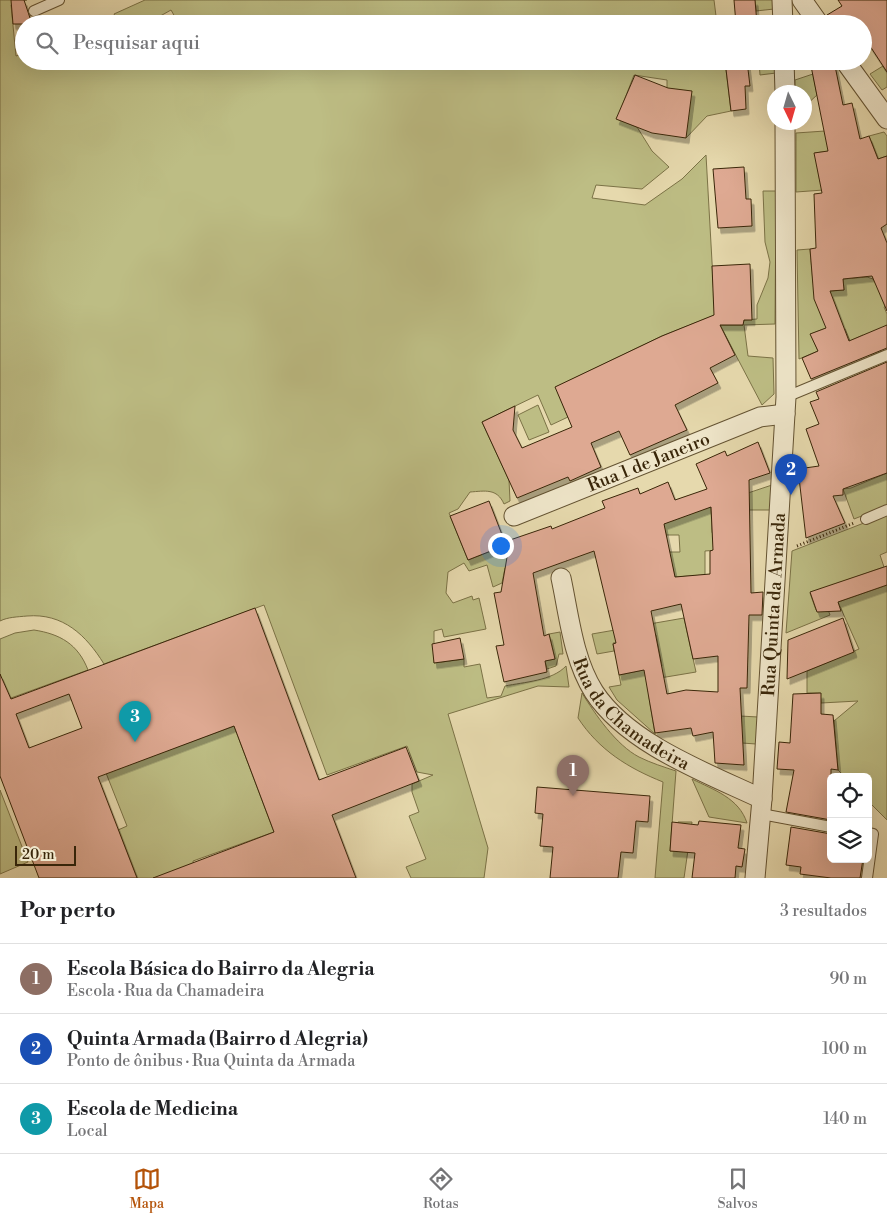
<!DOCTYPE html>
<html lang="pt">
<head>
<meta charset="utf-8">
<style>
	:root { --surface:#fff; --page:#f6f6f6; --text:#202124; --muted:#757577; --line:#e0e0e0; --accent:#b45309 }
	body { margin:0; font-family:"Libre Bodoni",serif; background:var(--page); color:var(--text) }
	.controls { position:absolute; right:15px; bottom:15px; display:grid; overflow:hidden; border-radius:8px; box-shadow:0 5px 20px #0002 }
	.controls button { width:45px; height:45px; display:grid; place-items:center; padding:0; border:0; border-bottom:1px solid var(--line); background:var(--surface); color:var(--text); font:25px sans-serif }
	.compass { position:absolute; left:767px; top:85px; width:45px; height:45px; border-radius:50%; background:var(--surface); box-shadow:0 5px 20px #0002; rotate:175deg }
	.scale { position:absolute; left:15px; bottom:12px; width:61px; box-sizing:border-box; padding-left:5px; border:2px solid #392609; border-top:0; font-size:14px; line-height:18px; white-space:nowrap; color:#392609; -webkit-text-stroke:4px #efe6ca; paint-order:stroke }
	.you { position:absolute; left:500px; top:545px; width:18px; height:18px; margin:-12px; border:4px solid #fff; border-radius:50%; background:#1a73e8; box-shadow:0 0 0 8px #1a73e833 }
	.badge { display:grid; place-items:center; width:32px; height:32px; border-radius:50%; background:var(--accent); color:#fff; font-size:16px; font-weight:700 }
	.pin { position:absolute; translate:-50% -41px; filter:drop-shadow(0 1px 2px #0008) }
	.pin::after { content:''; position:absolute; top:26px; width:18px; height:15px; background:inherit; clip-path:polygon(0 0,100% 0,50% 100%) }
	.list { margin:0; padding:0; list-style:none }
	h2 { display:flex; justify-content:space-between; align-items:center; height:65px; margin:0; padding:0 20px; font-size:21px }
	h2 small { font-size:16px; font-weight:400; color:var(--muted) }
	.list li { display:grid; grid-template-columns:32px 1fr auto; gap:15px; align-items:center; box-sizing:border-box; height:70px; padding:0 20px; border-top:1px solid var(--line) }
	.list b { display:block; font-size:19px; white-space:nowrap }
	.list p { margin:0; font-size:16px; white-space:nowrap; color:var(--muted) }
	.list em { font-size:16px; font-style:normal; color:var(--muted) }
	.icon { flex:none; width:28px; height:28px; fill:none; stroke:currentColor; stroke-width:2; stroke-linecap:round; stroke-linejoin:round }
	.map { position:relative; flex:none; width:887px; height:878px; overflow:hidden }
	.search { position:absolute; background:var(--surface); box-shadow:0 5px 20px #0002; left:15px; right:15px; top:15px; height:55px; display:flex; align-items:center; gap:12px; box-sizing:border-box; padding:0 18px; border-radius:28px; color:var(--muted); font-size:19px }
	.sheet { height:275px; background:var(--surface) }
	nav { display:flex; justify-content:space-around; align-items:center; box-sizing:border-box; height:70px; border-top:1px solid var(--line); background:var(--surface); font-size:14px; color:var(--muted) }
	nav a { display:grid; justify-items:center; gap:2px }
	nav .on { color:var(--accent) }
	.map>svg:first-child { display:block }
	.green { fill:#bdbd84; stroke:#7b7246 }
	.building { fill:#dea992; stroke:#392609; fill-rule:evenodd; filter:url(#shadow) }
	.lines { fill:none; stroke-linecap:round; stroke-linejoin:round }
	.service-casing { stroke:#645332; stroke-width:12 }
	.minor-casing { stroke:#645332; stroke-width:21 }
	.path { stroke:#392609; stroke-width:3; stroke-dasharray:1 2.5; stroke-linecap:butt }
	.service { stroke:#efe6ca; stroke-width:10 }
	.minor { stroke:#efe6ca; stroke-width:19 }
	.labels { text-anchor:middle; stroke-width:4.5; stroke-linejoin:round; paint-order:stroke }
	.street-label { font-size:18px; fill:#392609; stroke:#efe6ca }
</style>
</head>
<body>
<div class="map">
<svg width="887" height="878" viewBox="0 0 887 878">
	<defs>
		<filter id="shadow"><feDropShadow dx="3" dy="5.5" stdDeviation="0" flood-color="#0004"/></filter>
	</defs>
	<rect width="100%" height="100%" fill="#e6d9ad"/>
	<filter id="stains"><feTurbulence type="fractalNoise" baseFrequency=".004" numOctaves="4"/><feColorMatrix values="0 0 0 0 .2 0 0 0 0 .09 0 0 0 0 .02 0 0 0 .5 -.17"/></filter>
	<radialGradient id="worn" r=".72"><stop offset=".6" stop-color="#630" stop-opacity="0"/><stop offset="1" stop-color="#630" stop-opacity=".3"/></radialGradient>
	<path class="green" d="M0 0H27L11 5 16 56 24 53V61H725L731 111 707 116 686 138 667 88V80L634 75 617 119 637 127 652 151 669 167 642 189 596 185 592 198 645 205 682 179 706 155 715 315 662 336 556 387 568 417 551 425 538 395 482 422 509 480 510 501 504 504C497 488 485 491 470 492L458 509 449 513 468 560 517 541 524 563 505 568 502 583 493 587 487 565 469 571 464 563 448 572 446 593 453 603 472 596 473 600 479 598 486 629 444 637 442 629 434 631V663L464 659V667L480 664 487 698 501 696 505 686C524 682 552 681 566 666L569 687 538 686 448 714 488 848 484 878H411L406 867 426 859 409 816 419 812 412 792V784L433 775 417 772 407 746 327 775 264 605 104 664C86 635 63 613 27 616 17 617 8 617 0 621Z
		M145 0H714L717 24H179L171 10 146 24H119L114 14Z
		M755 0H773L774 9 756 11Z
		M759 61H776V73L760 75Z
		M883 66 887 72V87L882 90 870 74Z
		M813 74 817 95 805 106 804 92H795V80Z
		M825 131 830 151 815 153 820 182 849 177 851 188 796 192V133Z
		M884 132 887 136V156L878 159 869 136Z
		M763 191H776L775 324 744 325 748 356 773 358 774 394 762 405 720 325H743L744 320 757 319V305L768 278 770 262 765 242Z
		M810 249 813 282 817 292 844 290 843 279 867 277 873 279 870 254 887 273 873 279 887 305 884 307 887 314V330L875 335 881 352 872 356 863 335 850 341 845 329 829 335 826 328 811 334 818 351 799 359 797 250Z
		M538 405 549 432 529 440 518 415Z
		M887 473V506L854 519 843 489 851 488Z
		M772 485 770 510H739V496Z
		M677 505 711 507 712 532 718 550 705 551V575L675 577 669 552H680L679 535H666L663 524Z
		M887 514V552L880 555 884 567 810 593 816 610 827 607 830 615 786 633 792 551Z
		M887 585V820L868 801V777H845L838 770 834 721 858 701 821 703 820 693H807V671L859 649 838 602Z
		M684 618 696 672 654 679 649 697 655 734 617 700 609 687 621 685 619 675 662 666 656 635 613 643 614 651 597 654 592 634Z
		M34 630C60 634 78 644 88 670L0 702V639L15 633Z
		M560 632 563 654H559L556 666 547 669 545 661 555 659 549 634Z
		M582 693C595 714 616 745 639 757 651 763 664 767 676 771L670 851H676L678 822H692L684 878H655L663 782C628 768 599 750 578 718Z
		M740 716 758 717 756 744 742 743Z
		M234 726 274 832 193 861 194 867 165 878H137L118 830 127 826 106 773Z
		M692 779C714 790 739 798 747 823L709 817Z
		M0 790 28 862 0 874Z"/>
	<path class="building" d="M11 0H24L32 24H13Z
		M734 0H755L757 24H736Z
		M838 0H887V72L868 43 863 45V24H830L827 15 842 6Z
		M725 61H747L750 86H745L746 109 731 111Z
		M810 61H834L843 105 852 103 860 139 869 136 878 159 887 156V224L881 228 887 243V311L872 276 843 279 844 290 830 291 849 341 887 325V348L811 379 802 358 818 351 810 334 826 328 814 299 810 249 816 248 814 194 822 193 814 153 828 151Z
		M635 75 668 88 692 91 686 138 652 133 616 119Z
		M744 167 746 199H751L752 226 718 228 713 169Z
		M750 264 752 320H744L743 325H720L735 355 710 368 718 383 675 405 687 430 630 455 619 431 591 443 601 467 570 481 568 477 517 498 482 422 515 406 513 430 522 448 572 427 555 387 662 336 714 315 712 266Z
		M887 362V473L843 489V495L833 496 845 523 806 538 798 469 819 466 806 429 819 424 810 402 819 399 816 392Z
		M758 442 770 473 749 480 751 593 763 592 762 615H749L747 688H740L744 765 715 763 713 732 693 736 691 728 655 733 644 670 619 675 613 644 616 643 594 551 533 573 544 636 549 634 555 659 545 661 547 672 504 682 496 646 504 645 494 593 501 592 510 540 551 526 552 529 605 508 602 501 638 488 640 494 668 482 675 500 707 489 696 464 725 451 727 456ZM711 507 713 550 710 551V574L675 577 664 524ZM681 604 693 659 718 656V692L686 690 667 694 651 611Z
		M489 501 506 545 468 560 450 516Z
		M887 566V585L838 602 841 611 817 612 810 592Z
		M255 608 319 780 406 747 419 781 332 815 356 878H153L274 832 234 726 98 777 137 878H39L0 776V674L11 699ZM69 694 82 728 29 748 16 714Z
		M843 618 854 652 787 679 788 640Z
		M460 638 464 659 434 663 432 644Z
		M821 693V714L833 715 838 770 831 769V820L786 812 794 770 777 769 779 742 790 743 793 694Z
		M537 787 650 796 648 822 636 821 633 853 621 852 618 878H550L553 847 540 846 543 814 535 813Z
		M699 821 741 825 738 848 745 849 742 867 736 866 735 878H692L695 853 670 851 672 822 698 825Z
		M791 827 831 834V859H863L860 878H831L800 874 801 867 786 865Z"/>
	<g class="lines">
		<g class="service-casing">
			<path id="service" d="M34 11 59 0
				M786 397 887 355
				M866 519 887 510
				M761 814 831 827
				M867 878 873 834 868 833"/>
		</g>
		<g class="minor-casing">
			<g id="minor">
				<path d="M782 0 783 24"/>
				<path d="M802 0 819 24"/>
				<path d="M784 61 785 92"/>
				<path d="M845 61 887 119"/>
				<path id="s1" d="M514 516 760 417 785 414"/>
				<path id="s2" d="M561 578C569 615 573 659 594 692 628 744 707 773 762 799"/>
				<path id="s3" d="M755 878 762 799 786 397 785 122"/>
			</g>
		</g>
		<path class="path" d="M797 546 854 523"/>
		<use href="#service" class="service"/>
		<use href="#minor" class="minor"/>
	</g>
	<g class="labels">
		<g class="street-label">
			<text dy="6" stroke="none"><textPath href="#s1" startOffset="145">Rua 1 de Janeiro</textPath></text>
			<text dy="6" stroke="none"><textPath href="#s3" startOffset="274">Rua Quinta da Armada</textPath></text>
			<text dy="6" stroke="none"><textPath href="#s2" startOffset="161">Rua da Chamadeira</textPath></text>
		</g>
	</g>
	<rect width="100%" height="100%" filter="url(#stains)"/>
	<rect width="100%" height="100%" fill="url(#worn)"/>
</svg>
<div class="controls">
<button><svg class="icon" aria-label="locate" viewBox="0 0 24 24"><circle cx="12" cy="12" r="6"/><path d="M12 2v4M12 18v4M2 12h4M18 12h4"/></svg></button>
<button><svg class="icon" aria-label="layers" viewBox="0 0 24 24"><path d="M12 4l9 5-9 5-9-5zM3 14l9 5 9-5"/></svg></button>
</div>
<svg class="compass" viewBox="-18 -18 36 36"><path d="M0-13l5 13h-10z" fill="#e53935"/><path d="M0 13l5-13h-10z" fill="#757577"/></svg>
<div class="scale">20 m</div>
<div class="you"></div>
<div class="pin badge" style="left:573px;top:796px;background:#8d6e63">1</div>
<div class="pin badge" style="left:791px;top:495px;background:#1a4fb4">2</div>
<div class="pin badge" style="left:135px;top:742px;background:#0f9aa8">3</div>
<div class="search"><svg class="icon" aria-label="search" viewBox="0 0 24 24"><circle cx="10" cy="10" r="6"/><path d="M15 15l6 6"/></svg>Pesquisar aqui</div>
</div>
<section class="sheet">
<h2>Por perto<small>3 resultados</small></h2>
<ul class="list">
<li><span class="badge" style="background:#8d6e63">1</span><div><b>Escola Básica do Bairro da Alegria</b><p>Escola · Rua da Chamadeira</p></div><em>90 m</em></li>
<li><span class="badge" style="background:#1a4fb4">2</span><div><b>Quinta Armada (Bairro d Alegria)</b><p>Ponto de ônibus · Rua Quinta da Armada</p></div><em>100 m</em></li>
<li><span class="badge" style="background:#0f9aa8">3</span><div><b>Escola de Medicina</b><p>Local</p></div><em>140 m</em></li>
</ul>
</section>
<nav>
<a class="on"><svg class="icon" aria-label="map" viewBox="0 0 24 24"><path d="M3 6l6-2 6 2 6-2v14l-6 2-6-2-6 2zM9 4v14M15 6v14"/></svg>Mapa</a>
<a><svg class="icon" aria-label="directions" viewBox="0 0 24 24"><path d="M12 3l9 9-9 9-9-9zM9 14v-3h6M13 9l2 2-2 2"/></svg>Rotas</a>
<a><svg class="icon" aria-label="saved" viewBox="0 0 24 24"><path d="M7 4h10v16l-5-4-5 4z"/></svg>Salvos</a>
</nav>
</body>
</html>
